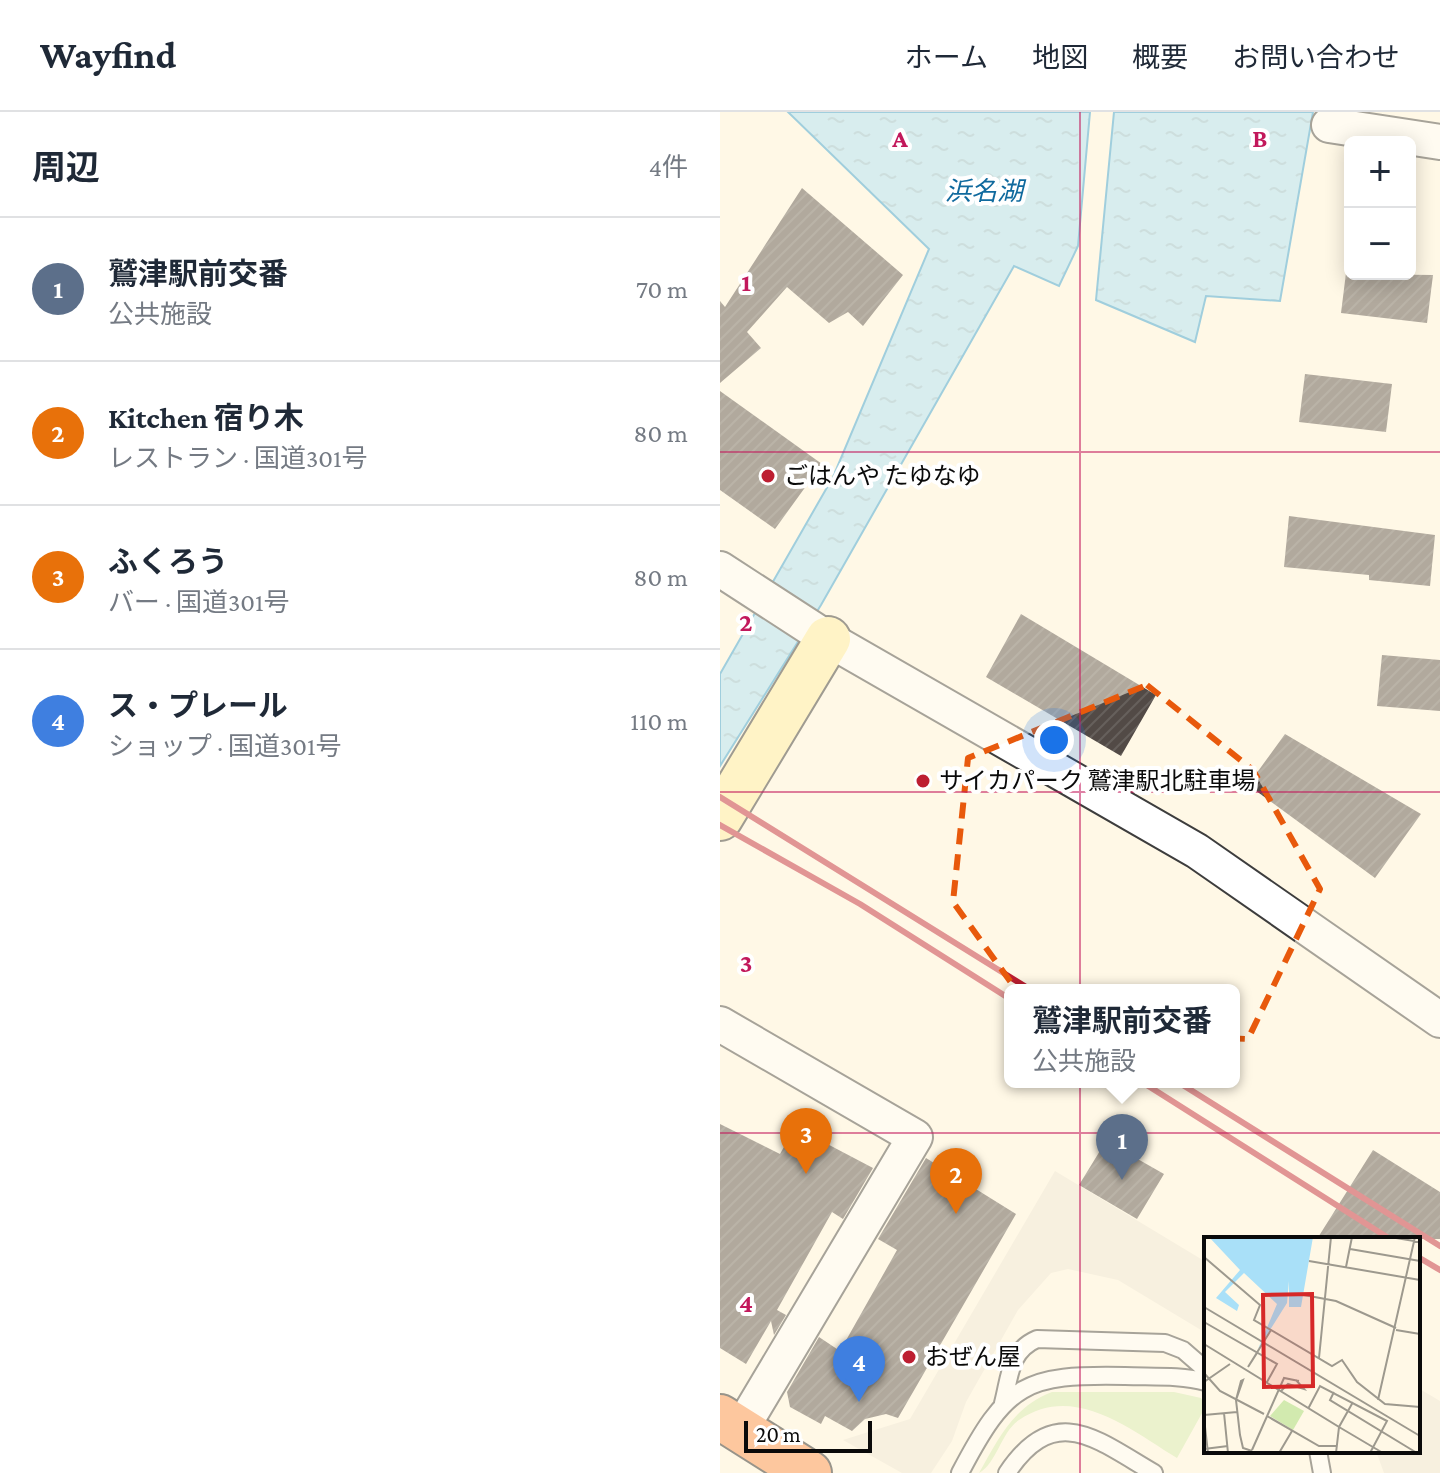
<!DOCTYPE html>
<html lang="ja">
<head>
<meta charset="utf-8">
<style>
	:root { --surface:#fff; --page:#f2f2f3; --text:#1f2937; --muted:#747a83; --line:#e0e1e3; --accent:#bd1e31 }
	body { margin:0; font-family:"Crimson Pro","Noto Sans JP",serif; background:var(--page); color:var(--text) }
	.controls { position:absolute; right:24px; top:24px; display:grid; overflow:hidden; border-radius:12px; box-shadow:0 4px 20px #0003 }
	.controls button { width:72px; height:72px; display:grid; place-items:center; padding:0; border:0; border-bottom:2px solid var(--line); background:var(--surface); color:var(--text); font:40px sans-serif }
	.scale { position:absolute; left:24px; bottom:20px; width:128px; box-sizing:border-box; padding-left:8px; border:4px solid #0a0a0a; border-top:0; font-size:22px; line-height:28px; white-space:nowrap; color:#0a0a0a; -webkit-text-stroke:6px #fff; paint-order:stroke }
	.you { position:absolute; left:334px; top:628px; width:28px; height:28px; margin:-20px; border:6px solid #fff; border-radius:50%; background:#1a73e8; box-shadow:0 0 0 12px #1a73e833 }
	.badge { display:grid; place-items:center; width:52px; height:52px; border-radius:50%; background:var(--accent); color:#fff; font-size:26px; font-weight:700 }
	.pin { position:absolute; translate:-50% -66px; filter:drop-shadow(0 2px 4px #0008) }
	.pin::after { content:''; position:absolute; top:42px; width:28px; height:24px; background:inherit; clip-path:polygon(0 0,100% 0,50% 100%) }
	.popup { position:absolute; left:284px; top:872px; width:236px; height:104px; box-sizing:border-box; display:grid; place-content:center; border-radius:12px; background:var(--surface); filter:drop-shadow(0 2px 6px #0005); font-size:26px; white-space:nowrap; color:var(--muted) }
	.popup b { font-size:30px; color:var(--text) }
	.popup::after { content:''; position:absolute; left:50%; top:100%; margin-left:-16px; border:16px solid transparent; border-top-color:var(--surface) }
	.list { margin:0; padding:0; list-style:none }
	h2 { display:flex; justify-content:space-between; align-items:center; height:104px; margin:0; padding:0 32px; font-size:34px }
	h2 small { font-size:26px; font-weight:400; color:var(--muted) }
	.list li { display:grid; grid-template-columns:52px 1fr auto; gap:24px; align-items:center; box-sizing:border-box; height:144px; padding:0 32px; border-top:2px solid var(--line) }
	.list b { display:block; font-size:30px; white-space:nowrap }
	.list p { margin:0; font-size:26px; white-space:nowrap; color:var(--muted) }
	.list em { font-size:26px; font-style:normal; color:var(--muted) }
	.map { position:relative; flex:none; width:720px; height:1361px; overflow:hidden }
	header { display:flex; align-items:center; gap:48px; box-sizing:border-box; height:112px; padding:0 40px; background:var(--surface); border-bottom:2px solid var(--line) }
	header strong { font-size:38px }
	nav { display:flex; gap:44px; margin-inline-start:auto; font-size:28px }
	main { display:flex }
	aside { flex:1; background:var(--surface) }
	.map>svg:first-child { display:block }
	.grass { fill:#d2eaaf }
	.plaza { fill:#ede6d7 }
	.water { fill:url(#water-ripples); stroke:#2d9cd2; stroke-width:2 }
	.building { fill:url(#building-hatch) }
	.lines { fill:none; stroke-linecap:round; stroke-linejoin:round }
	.lane-casing { stroke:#3d3d3d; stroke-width:20 }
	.street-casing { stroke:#3d3d3d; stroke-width:38 }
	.secondary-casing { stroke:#2c2c2c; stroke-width:48 }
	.highway-casing { stroke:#1b1b1b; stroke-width:48 }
	.lane { stroke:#fff; stroke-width:16 }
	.street { stroke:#fff; stroke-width:34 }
	.secondary { stroke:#ffeea1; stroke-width:44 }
	.highway { stroke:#fb8d48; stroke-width:44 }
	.rail { stroke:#bd1e31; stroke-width:6 }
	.marked { fill:none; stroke:#e8590c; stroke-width:6; stroke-dasharray:16 10; stroke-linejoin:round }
	.grid { fill:none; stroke:#c2185b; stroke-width:2; stroke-opacity:0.55 }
	.poi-dot { fill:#bd1e31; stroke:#fff; stroke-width:3 }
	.labels { text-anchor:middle; stroke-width:8; stroke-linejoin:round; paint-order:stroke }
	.poi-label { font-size:24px; fill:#0a0a0a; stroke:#fff; text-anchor:start }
	.water-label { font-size:26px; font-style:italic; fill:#106a9e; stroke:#fff }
	.inset-road { fill:none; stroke:#9d998e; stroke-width:2 }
	.view { fill:#d62828; fill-opacity:0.15; stroke:#d62828; stroke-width:4 }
	.inset-edge { fill:none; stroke:#0a0a0a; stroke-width:4 }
	.grid-label { font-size:26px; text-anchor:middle; font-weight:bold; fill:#c2185b; stroke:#fff; stroke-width:8; stroke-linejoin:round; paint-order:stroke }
</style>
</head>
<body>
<header>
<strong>Wayfind</strong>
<nav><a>ホーム</a><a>地図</a><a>概要</a><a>お問い合わせ</a></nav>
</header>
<main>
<aside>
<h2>周辺<small>4件</small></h2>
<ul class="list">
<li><span class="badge" style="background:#5c6f8a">1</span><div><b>鷲津駅前交番</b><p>公共施設</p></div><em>70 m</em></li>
<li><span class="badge" style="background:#e8710a">2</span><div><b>Kitchen 宿り木</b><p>レストラン · 国道301号</p></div><em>80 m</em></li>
<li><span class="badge" style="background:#e8710a">3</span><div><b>ふくろう</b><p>バー · 国道301号</p></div><em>80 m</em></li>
<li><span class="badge" style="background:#3f7fe0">4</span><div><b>ス・プレール</b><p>ショップ · 国道301号</p></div><em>110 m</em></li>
</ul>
</aside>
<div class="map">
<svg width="720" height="1361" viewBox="0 0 720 1361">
	<defs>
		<pattern id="water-ripples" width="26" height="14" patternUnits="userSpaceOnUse" patternTransform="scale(2)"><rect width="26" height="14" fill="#a9e0f8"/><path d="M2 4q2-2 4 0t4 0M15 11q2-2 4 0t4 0" fill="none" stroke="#90bfd3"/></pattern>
		<pattern id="building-hatch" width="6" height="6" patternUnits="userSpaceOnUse" patternTransform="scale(2)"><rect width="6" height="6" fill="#524a46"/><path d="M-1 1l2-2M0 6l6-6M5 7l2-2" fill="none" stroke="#66605c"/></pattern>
	</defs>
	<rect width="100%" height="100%" fill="#fff8e6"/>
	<path class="grass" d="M332 1280H454L481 1286 486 1294 457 1346C411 1318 354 1270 299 1308 281 1320 277 1351 259 1361 279 1326 293 1295 332 1280Z"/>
	<path class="plaza" d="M335 1059 486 1150V1221L398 1168 348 1157 331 1161 298 1198 246 1290 232 1329 211 1361H182L123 1328 190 1307Z
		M698 1276 720 1289V1361H664L656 1339H698Z"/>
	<path class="water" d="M68 0H370L358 134 339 174 294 154 101 493 0 654V562L113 365 209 137Z
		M394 0H593L560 189 486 184 475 230 376 188Z"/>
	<path class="building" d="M82 76 183 163 143 214 128 200 109 211 67 175 27 220 41 236 0 271V189L5 195Z
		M627 153 630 154V162L713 163 707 211 621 201Z
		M585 262 672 272 666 320 579 310Z
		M0 279 102 352 55 417 0 378Z
		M569 404 715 423 710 474 649 468V463L564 455Z
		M301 502 436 583 401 644 266 565Z
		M662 543 720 548V599L657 594Z
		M565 622 701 702 655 766 528 673Z
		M0 1012 60 1042 75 1015 153 1056 123 1107 112 1100 57 1198 66 1203 54 1223 51 1209 26 1252 0 1236Z
		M386 1029 444 1062 417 1107 359 1073Z
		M653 1038 720 1080V1127H597Z
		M206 1046 296 1102 178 1306 166 1302 145 1307 132 1319 105 1304 101 1312 70 1295 67 1280 99 1225 120 1239 177 1138 158 1127Z"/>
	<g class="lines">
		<g class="lane-casing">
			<path id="lane" d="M283 1291C290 1265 289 1239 317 1227L445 1231 463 1238 486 1258
				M598 1339 602 1361
				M240 1361C287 1271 305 1262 405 1264 432 1265 460 1263 486 1270
				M287 1361C335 1289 377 1328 434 1361"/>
		</g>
		<g class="street-casing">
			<path id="street" d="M609 13 720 30
				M0 457 108 527 477 739 720 908
				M0 912 195 1025 21 1317"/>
		</g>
		<g class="secondary-casing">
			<path id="secondary" d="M0 706 108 527"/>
		</g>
		<g class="highway-casing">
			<path id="highway" d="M0 1305 89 1361"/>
		</g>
		<use href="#lane" class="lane"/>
		<use href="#street" class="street"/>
		<use href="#secondary" class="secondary"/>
		<use href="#highway" class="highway"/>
		<path class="rail" d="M0 685 311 878
			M0 713 140 792 290 887
			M422 970 670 1127
			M458 970 720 1134
			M698 1145 720 1158"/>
	</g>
	<path d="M0 0H720V1361H0ZM427 573 533 658 600 777 528 927 326 919 233 790 248 646Z" fill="#fff8e6" fill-opacity=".55" fill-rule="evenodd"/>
	<path class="marked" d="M427 573 533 658 600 777 528 927 326 919 233 790 248 646Z"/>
	<path class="grid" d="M360 0V1361M0 340H720M0 680H720M0 1021H720"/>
	<g class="poi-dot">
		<circle cx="48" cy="364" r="8"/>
		<circle cx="203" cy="669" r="8"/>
		<circle cx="189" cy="1245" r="8"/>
	</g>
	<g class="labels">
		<g class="poi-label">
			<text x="64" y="372">ごはんや たゆなゆ</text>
			<text x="219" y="677">サイカパーク 鷲津駅北駐車場</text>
			<text x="205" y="1253">おぜん屋</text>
		</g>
		<g class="water-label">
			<text x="264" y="88">浜名湖</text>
		</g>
	</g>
	<g transform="translate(484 1125)">
		<rect width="216" height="216" fill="#fff8e6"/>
		<path d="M80 163 100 174 89 193 66 179Z" fill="#d2eaaf"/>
		<path d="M5 0H109L97 70H85V44L83 66 54 112 73 67 40 36 21 55 35 68 33 74 12 61 36 33Z" fill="#a9e0f8"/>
		<path class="inset-road" d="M186 0 216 5M146 12 216 24M0 20 56 68 50 83 128 129 138 123 153 145 181 167 216 170M105 24 216 43M142 30 148 0M100 58 132 64 192 91M0 70 216 199M0 85 73 127 63 145M192 93 216 97M0 107 135 190 132 216M53 116 44 130 67 93M115 121 127 0M0 136 16 154 60 177M0 145 26 127M77 154 84 147 100 152 92 143M130 155 126 163 213 216M32 163 39 143 37 144 32 163 36 198 39 211 48 214M174 163 211 0M149 165 135 190 179 216M104 172 116 149 183 184 166 216M20 176 24 216M0 178 33 175M63 179 115 209H132M0 181 4 216M0 212 24 209M48 213 80 141 95 144M75 216 88 194"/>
		<path class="view" d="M108 57 109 149 60 150 59 58Z"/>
		<rect width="216" height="216" class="inset-edge"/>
	</g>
	<g class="grid-label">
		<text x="180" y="35">A</text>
		<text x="540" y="35">B</text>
		<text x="26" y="179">1</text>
		<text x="26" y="519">2</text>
		<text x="26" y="860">3</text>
		<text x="26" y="1200">4</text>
	</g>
</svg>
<div class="controls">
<button>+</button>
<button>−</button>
</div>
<div class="scale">20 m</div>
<div class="you"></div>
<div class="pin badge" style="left:402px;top:1068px;background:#5c6f8a">1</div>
<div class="popup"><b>鷲津駅前交番</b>公共施設</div>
<div class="pin badge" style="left:236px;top:1102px;background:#e8710a">2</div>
<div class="pin badge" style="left:86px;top:1062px;background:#e8710a">3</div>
<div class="pin badge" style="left:139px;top:1290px;background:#3f7fe0">4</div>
</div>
</main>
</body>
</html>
